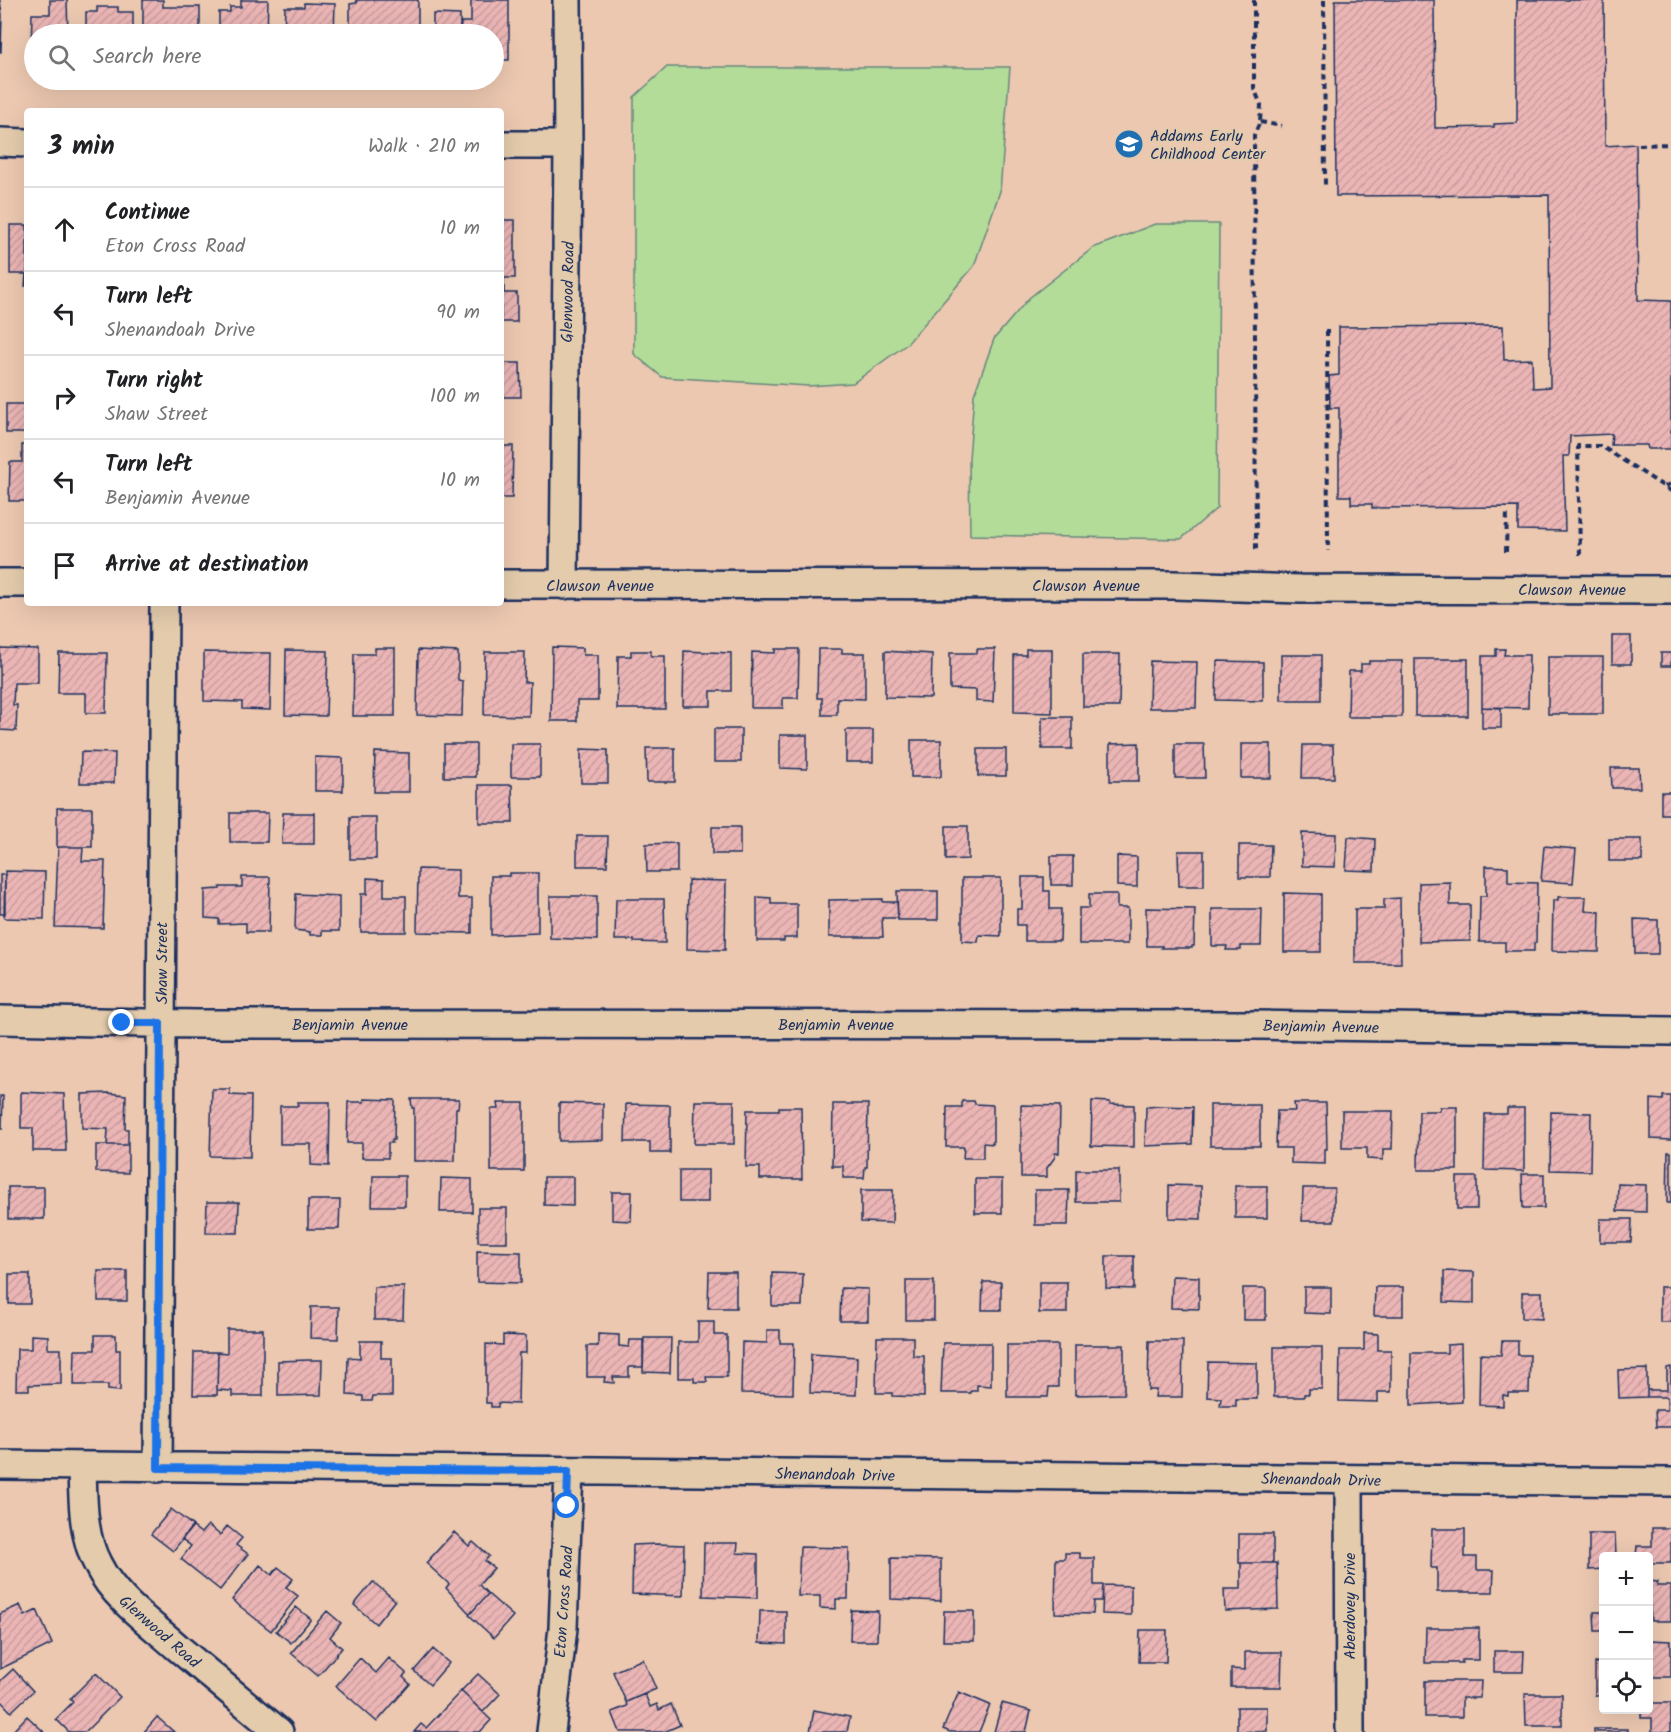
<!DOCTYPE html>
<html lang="en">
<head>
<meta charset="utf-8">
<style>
	:root { --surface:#fff; --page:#f6f6f6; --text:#202124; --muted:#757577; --line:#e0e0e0 }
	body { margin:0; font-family:Kalam,sans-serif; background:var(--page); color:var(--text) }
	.controls { position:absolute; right:18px; bottom:18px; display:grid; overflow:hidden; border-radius:6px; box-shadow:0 6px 24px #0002 }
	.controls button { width:54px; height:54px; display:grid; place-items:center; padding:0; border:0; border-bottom:2px solid var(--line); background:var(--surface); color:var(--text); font:30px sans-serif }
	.stop { position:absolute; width:18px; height:18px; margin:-14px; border:4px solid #1a73e8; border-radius:50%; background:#fff }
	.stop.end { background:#1a73e8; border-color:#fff; box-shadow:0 2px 6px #0008 }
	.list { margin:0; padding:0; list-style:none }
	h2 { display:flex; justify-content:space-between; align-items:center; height:78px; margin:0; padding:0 24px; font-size:26px }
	h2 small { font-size:20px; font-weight:400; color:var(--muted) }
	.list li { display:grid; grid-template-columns:39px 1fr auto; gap:18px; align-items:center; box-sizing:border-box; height:84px; padding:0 24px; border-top:2px solid var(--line) }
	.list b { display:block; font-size:22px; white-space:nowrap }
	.list p { margin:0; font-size:20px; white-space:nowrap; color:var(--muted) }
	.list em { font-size:20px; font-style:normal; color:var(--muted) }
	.icon { flex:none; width:33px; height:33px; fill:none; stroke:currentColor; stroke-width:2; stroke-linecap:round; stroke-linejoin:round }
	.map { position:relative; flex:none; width:1671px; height:1732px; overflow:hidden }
	.search { position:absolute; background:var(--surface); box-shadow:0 6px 24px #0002; left:24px; top:24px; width:480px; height:66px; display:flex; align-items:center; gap:15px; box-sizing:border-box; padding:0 21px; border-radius:33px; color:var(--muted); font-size:22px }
	.panel { position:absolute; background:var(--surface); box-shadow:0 6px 24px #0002; left:24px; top:108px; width:480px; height:498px; border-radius:6px }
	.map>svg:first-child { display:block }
	.pitch { fill:#b3dc99; stroke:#67867c; stroke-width:1.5 }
	.building { fill:url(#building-hatch); stroke:#1b2f5e; stroke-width:1.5 }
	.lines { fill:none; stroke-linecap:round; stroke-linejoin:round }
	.street-casing { stroke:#1b2f5e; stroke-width:32 }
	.path { stroke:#1b2f5e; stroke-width:4; stroke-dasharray:6 4.5; stroke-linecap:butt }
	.street { stroke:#e4cbac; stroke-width:27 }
	.route { stroke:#1a73e8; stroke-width:8 }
	.labels { text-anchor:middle; stroke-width:4.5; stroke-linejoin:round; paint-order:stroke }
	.poi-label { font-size:16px; fill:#1b2f5e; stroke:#e4cbac; text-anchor:start }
	.street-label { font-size:16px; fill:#1b2f5e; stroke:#e4cbac }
</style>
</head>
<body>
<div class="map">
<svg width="1671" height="1732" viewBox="0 0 1671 1732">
	<defs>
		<pattern id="building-hatch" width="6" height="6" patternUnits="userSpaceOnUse" patternTransform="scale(1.5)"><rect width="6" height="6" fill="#ebb5b5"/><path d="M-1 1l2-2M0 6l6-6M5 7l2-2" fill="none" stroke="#c99c9e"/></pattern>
	</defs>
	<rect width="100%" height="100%" fill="#ecc8b1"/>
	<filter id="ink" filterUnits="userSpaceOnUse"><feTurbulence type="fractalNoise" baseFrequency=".0167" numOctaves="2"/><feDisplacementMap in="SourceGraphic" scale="12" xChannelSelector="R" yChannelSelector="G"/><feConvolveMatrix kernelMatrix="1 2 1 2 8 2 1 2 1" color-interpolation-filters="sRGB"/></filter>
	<g filter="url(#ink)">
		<path class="pitch" d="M667 67H1010L1000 191 974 266 907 344 853 383 809 386 662 377 634 354V97Z
			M1155 224H1219L1217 508 1181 539 970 535 969 459 974 395 994 339 1029 298 1093 248Z"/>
		<path class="building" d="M0 0 2 15 1 52H0Z
			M50 0H67L68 34H34V51H31L32 14H50Z
			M143 0H163V7H200V34H143Z
			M241 0H268L267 34H219V12H230V7H241Z
			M356 0H418V34H350V4L357 3Z
			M471 0H509V60H494V34H460L461 22H471Z
			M1335 0H1434L1435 128 1494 127V124L1517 123V0H1604L1605 146 1636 144 1638 300 1671 301V449H1648L1647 445H1611L1612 434 1570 436 1569 456H1563L1565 531 1518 530V507L1372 508V504H1351V496H1339V408H1330L1329 376 1339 375V327L1503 326 1504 360 1532 359 1533 388 1550 387 1549 195 1336 196Z
			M304 3 335 4 334 34H284L285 7H304Z
			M97 7H118V12H133V34H86V12H97Z
			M433 14 460 15V34H433Z
			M501 220H515V278H504V293H501Z
			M10 225H27V286H25L26 274H10Z
			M501 293H517V322H501Z
			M501 363H520L521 397H501Z
			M6 404H27V433H6Z
			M22 445H27V501H9L10 462H22Z
			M501 446H513L512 498H501Z
			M1612 636H1631V664H1612Z
			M552 647 583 648V655H598V701H577V721H551Z
			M0 648 38 649V683H14L13 705H17L16 731 0 730Z
			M375 648H395V716H353L354 654H375Z
			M775 649H799L798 698H783V708H751L752 652 775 653Z
			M818 649H842V653H865V699L837 698V715H822V698H817Z
			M977 649H995L993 702 976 701V690L950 689V653H977Z
			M1026 649H1052V713L1014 712V655H1026Z
			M1496 649H1505L1504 655H1529L1528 708 1482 707V656H1496Z
			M286 650 328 651 326 716 285 715Z
			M418 650 458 652V680L463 681 462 716 417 715Z
			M631 651H651V656H665V709H617L618 656H631Z
			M684 651 731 653V691H711V706H683Z
			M885 651 932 654 931 698 885 697Z
			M204 652 271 653 270 710 242 709V702L204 701Z
			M485 652H525L524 682H530L529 716 484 715Z
			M59 653H107L106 713H86V693H58Z
			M1661 653H1671V666H1661Z
			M1083 654H1120L1119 707H1083Z
			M1281 655H1321V700H1281Z
			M1548 657H1603V714H1548Z
			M1415 659H1468V716H1415Z
			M1150 661 1197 662 1196 708H1149Z
			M1217 661 1263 662V701L1216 700Z
			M1369 661H1402V717H1348L1349 671H1361V664H1369Z
			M1482 707 1501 708V728H1482Z
			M1042 717H1072V749H1042Z
			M714 729H741V762H714Z
			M846 730H873V762H846Z
			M780 735H807V769L780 768Z
			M911 740H941V777H911Z
			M1139 743V781H1110V744Z
			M444 744H476V777H444Z
			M511 744H540V777H511Z
			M1175 744H1204L1205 778H1175Z
			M1241 744H1271V778H1241Z
			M1303 745H1333L1334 778H1302Z
			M646 748H675V782H647Z
			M581 749 608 750V783H581Z
			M978 749H1006V776H978Z
			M81 752 115 753 114 783H80Z
			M375 752 409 753V792H374Z
			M315 757 343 758V791H315Z
			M1611 768H1639L1640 788H1612Z
			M479 785H512L513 823H479Z
			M1661 792H1671V814H1661Z
			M57 808H92V847H57Z
			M230 813H268L267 842H230Z
			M283 813H314V844H282Z
			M350 817H376V859H350Z
			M946 826H968V859L946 860Z
			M712 827H740V854H712Z
			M1302 833 1336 834 1335 867 1302 866Z
			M577 836H608L607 866H577Z
			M1348 837 1375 839 1374 871 1346 870Z
			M1609 839H1642V861H1609Z
			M677 843V872H647L646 844Z
			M1239 845H1271L1270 877H1239Z
			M1544 846 1576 849 1573 883 1541 881Z
			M58 847H83L82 861H105L103 928 55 927Z
			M1178 851H1204V886H1179Z
			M1051 856H1073V885H1051Z
			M1117 856 1137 857V887L1117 886Z
			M1486 866 1508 867V882L1537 883 1536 943H1534V951H1505V942H1479L1480 896H1486Z
			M418 869 458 870V898H472V933L417 932Z
			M5 871 45 872 44 919 4 918Z
			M509 873H538V933L491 935V876H509Z
			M0 875H5V914H0Z
			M242 877H270L269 932H246V923L219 924V919L205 918V890L220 889V887H242Z
			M1022 877H1044V891H1050V909H1061L1060 941H1025V925H1017V909H1022Z
			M367 878 384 879V896H406V932H361V894H367Z
			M962 878H1001V936L979 935 978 942 962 941Z
			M688 880 726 881 725 950 687 949Z
			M1450 882V905H1470V941L1419 942V883Z
			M897 891H938V920H898Z
			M1284 893 1321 894V952H1284Z
			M296 894 339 896V931H322V935H310V932L295 930Z
			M1089 894H1117V908H1128V944H1079V908H1089Z
			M550 896H597V940L550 938Z
			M757 897 771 898V904H797V938H784V941H757Z
			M1558 897H1586L1585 911 1600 912 1599 952 1552 951 1553 900H1558Z
			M1400 898 1401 963H1355V909H1384V899Z
			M616 899H664L665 943 634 942V940H615Z
			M883 899V902H897L898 918H882L883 937H829V900Z
			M1146 908 1195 909 1194 946H1192V948H1161L1162 946H1147Z
			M1212 909H1262L1261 946H1241V950H1226L1227 946H1212Z
			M1634 919 1658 920V954H1635Z
			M212 1089H230V1095L251 1096 250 1157 210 1156Z
			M21 1092 64 1094 66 1151H33V1128H21Z
			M109 1093 126 1095 125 1129H128V1145H107L108 1129 82 1128V1094Z
			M0 1096H3L2 1129H0Z
			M1663 1096H1671V1140L1651 1139V1099L1663 1100Z
			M364 1099 395 1100 394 1140H392V1143H388V1158H362V1143H347L348 1102H364Z
			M411 1099H459L458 1108H456L455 1161H414V1108H412Z
			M695 1101H734V1144H694Z
			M962 1101H974L975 1104 993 1105V1144L983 1143V1158H963L964 1147H946L947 1107H962Z
			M1092 1101 1110 1102V1104L1134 1105V1147L1091 1146Z
			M297 1102H330L329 1166 311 1165V1144H280V1106H298Z
			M498 1103H524V1171H491V1109H499Z
			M559 1103 603 1104V1140L559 1141Z
			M1294 1103H1326L1327 1149H1325V1164L1291 1163V1148H1276L1277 1111H1295Z
			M626 1104 670 1105V1153H650V1142H625Z
			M833 1104H868L867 1167H865L864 1178H843V1166H832Z
			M1021 1105 1060 1106 1059 1153H1055V1157L1047 1168V1177H1021Z
			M1210 1105H1260V1146H1210Z
			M1161 1106 1193 1107 1192 1144 1145 1146 1146 1107Z
			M779 1107H801L802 1179H760V1167H746L747 1110H779Z
			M1440 1107H1457V1170H1418L1419 1111H1440Z
			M1507 1108H1524V1171L1484 1170 1485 1114H1507Z
			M1342 1111H1393L1392 1149H1383V1160L1367 1159V1148H1342Z
			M1551 1112 1591 1113 1590 1171 1550 1170Z
			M96 1145H128V1173L96 1172Z
			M1668 1152H1671V1203H1667Z
			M679 1170H708V1202H679Z
			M1076 1170H1119V1202H1076Z
			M1522 1174H1544V1208H1523Z
			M373 1176H405V1206H372Z
			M544 1177H573V1206L544 1205Z
			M1457 1177H1477V1209H1457Z
			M441 1178 472 1179V1212H440Z
			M975 1179H1002V1213H975Z
			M1618 1184 1646 1185V1212L1617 1211Z
			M1169 1185 1201 1186V1219L1169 1218Z
			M1235 1186H1267V1218H1235Z
			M8 1187H44V1219H8Z
			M1303 1188H1334V1221H1302Z
			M861 1190H893L892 1223 861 1222Z
			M1035 1190H1069L1068 1225H1035Z
			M612 1192H632L631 1221 612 1220Z
			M308 1200H340L339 1229H308Z
			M207 1202H239L238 1233H206Z
			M478 1208H507V1242H478Z
			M1600 1219H1632L1631 1242H1600Z
			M477 1251 521 1252V1283L477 1282Z
			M1106 1256H1134V1289L1106 1288Z
			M98 1271H127V1301H98Z
			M1444 1271 1474 1272V1303L1444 1302Z
			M709 1272H736V1308H708Z
			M772 1273 803 1274 802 1306H772Z
			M9 1274H30V1304H9Z
			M1172 1276 1199 1277V1309L1171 1308Z
			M906 1281H934V1320H906Z
			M983 1282H1001V1310H982Z
			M1039 1282H1067V1313H1039Z
			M374 1287H404L403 1320H374Z
			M1304 1287H1331V1314L1304 1313Z
			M1375 1287H1403V1316H1374Z
			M1660 1287H1671V1322H1660Z
			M841 1288 868 1289V1321H840Z
			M1243 1288H1266V1320H1243Z
			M1522 1292H1542V1319L1522 1318Z
			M311 1307H339L338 1339 310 1338Z
			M698 1322H714V1335H727V1377H706L707 1382H694V1378H678V1342H698Z
			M227 1329H263V1396H232V1391L217 1390 218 1352 227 1353Z
			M767 1330H780V1343H794L793 1394 741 1393 742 1342 767 1343Z
			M1364 1333 1378 1334V1350H1391V1392H1378V1402L1339 1401 1340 1350H1364Z
			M598 1334 619 1335V1346L629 1347 630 1340H643V1367H629V1377H613L614 1383 604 1382 605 1377H587V1346H598Z
			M31 1335 48 1336V1349H61V1384L29 1385V1390H16L17 1349H31Z
			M95 1335H116V1350H120V1391L108 1390V1385H74L75 1350H95Z
			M503 1335 526 1336V1353H519L518 1404 498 1403V1407H491V1403H486V1344L503 1345Z
			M877 1337H913V1356H924V1397L892 1396V1393H876Z
			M644 1338H671L670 1373 643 1372Z
			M360 1341H381V1358H392V1396H373L372 1401H363V1396L347 1395 348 1357 360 1358Z
			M1149 1341H1183L1182 1397H1155L1156 1390H1148Z
			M1502 1341H1518V1355H1530L1529 1393H1508V1396L1503 1395V1406L1479 1405 1480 1354 1501 1355Z
			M943 1343H991V1386L977 1385V1391H971V1393H941Z
			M1461 1344 1462 1402 1411 1405V1353H1447V1345Z
			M1007 1345H1058V1387H1049L1048 1397H1007Z
			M1075 1345H1124V1394L1075 1395Z
			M1274 1347H1322V1389H1309V1394H1304V1397H1274Z
			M194 1352H218L217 1395H193Z
			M811 1354 857 1357 856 1395 810 1393Z
			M309 1360H322L321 1395 278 1396V1361Z
			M1208 1362 1257 1363V1399H1236V1406H1220L1221 1398 1207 1397Z
			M1671 1367V1427H1656L1655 1410H1667V1397H1647V1390H1667V1368Z
			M1647 1369V1397L1619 1398 1618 1370Z
			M171 1509 193 1526 173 1551 151 1534Z
			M208 1525 220 1535 227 1526 242 1538 236 1545 248 1554 220 1590 181 1559 191 1546 182 1539 192 1526 201 1533Z
			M1652 1528H1671V1563H1648V1556H1636L1637 1546H1652Z
			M1432 1529H1465V1557H1477V1570H1494L1493 1592H1437V1568H1431Z
			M454 1532 469 1546 473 1542 489 1556 485 1561 494 1568 479 1585 488 1594 470 1614 446 1588 449 1584 426 1563Z
			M1239 1534H1273V1563H1239Z
			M1589 1534H1615L1616 1556H1604V1569L1589 1570Z
			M704 1543H738L737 1553 758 1554V1598L703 1596Z
			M657 1544 684 1545 683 1596 632 1594 633 1545Z
			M800 1547 849 1548 848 1599H836V1609L820 1608V1596H798Z
			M1065 1553H1080V1558H1094V1585H1103L1102 1601H1094L1093 1614 1055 1613 1056 1559H1065Z
			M891 1558 941 1559V1601L891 1599Z
			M1241 1563H1277L1278 1609 1225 1611 1224 1589H1241Z
			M260 1565 272 1575 278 1567 293 1579 286 1587 298 1596 271 1631 232 1600Z
			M1648 1581 1658 1582 1657 1586H1671V1621H1651Z
			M373 1582 395 1600 376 1624 354 1605Z
			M1103 1585 1131 1586V1615L1102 1614Z
			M488 1594 513 1616 494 1638 469 1615Z
			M20 1605 25 1616 37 1610 52 1644 0 1669V1614Z
			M296 1607 311 1619 291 1643 276 1631Z
			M851 1610 878 1611 877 1641H850Z
			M327 1611 341 1623 330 1637 342 1648 318 1676 291 1653Z
			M760 1611H786V1644L759 1643Z
			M944 1611H974V1641H943Z
			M1594 1612H1604V1631H1595Z
			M1426 1628H1479V1660H1462V1663H1425Z
			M1140 1630H1167L1166 1662H1139Z
			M1648 1640 1671 1641V1677H1651Z
			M433 1649 449 1663 430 1685 414 1671Z
			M1494 1651H1524L1523 1672H1494Z
			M1245 1652H1282L1281 1687H1231V1669L1245 1670Z
			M360 1658 376 1673 389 1658 406 1673 403 1677 410 1684 377 1722 336 1686Z
			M643 1659 656 1689 626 1702 613 1672Z
			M1595 1663H1604V1695H1595Z
			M13 1669 33 1691 11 1712 0 1700V1681Z
			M96 1673 120 1697 85 1732H69L56 1719 73 1702 70 1699Z
			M478 1674 500 1694 483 1712 461 1691Z
			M1425 1681H1481L1480 1698H1462V1717H1425Z
			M461 1691 491 1720 480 1732H414L421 1724 426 1728Z
			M959 1692 990 1705 979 1732H950L943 1729Z
			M645 1694 650 1707 657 1704 659 1710 671 1704 680 1725 664 1732H620L612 1712 627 1706 626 1702Z
			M1525 1694H1562V1726H1526Z
			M1002 1703 1031 1711 1026 1732H994Z
			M1648 1703H1671V1732H1652V1718H1641V1710H1648Z
			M1237 1707H1267V1731L1237 1732Z
			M814 1710 850 1717 847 1732H810Z
			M27 1716 44 1732H12Z
			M157 1717 174 1732H144Z
			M1594 1729H1628V1732H1594Z"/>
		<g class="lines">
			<g class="street-casing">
				<path id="street" d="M0 142 27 143
					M501 145H568
					M0 583H27
					M501 584 1173 585 1300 589 1671 590
					M564 585 568 145 567 0
					M0 1020 197 1024 1253 1025 1671 1031
					M0 1465 1671 1482
					M82 1467C83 1499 82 1536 98 1565 115 1599 149 1622 177 1647 211 1675 245 1704 279 1732
					M158 1468 164 603
					M1349 1479 1350 1732
					M551 1732 563 1628 569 1471"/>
			</g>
			<path class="path" d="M1254 0V88L1261 105 1260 122 1254 135 1256 550
				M1324 0 1325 188
				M1260 122 1282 126
				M1639 145 1671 144
				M1327 330 1328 551
				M1665 487 1671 483
				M1506 552 1507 511
				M1580 555 1578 446H1601L1671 491"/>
			<use href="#street" class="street"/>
		</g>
	</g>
	<g class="lines" filter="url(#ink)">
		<path class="route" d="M122 1023H160L158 1468 568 1471 567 1506"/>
	</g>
	<defs>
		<g id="school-disc" transform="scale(1.5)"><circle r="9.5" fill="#1f6fb2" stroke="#e4cbac"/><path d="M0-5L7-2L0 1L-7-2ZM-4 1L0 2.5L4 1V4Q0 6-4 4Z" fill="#fff"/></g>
	</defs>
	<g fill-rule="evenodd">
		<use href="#school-disc" x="1129" y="144"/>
	</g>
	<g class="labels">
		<g class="poi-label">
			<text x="1150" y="141">Addams Early<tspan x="1150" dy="18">Childhood Center</tspan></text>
		</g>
		<g class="street-label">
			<text transform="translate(567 292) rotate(-89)" y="6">Glenwood Road</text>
			<text x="600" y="591">Clawson Avenue</text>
			<text x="1086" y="591">Clawson Avenue</text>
			<text x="1572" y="595">Clawson Avenue</text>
			<text transform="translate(161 963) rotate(-90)" y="6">Shaw Street</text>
			<text x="350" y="1030">Benjamin Avenue</text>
			<text x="836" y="1030">Benjamin Avenue</text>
			<text transform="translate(1321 1026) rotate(1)" y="6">Benjamin Avenue</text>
			<text transform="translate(835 1474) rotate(1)" y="6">Shenandoah Drive</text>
			<text transform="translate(1321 1479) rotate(1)" y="6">Shenandoah Drive</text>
			<text transform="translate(563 1602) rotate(-86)" y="6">Eton Cross Road</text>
			<text transform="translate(1349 1606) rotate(-90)" y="6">Aberdovey Drive</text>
			<text transform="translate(160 1631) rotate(41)" y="6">Glenwood Road</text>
		</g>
	</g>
</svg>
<div class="controls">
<button>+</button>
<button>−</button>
<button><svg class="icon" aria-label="locate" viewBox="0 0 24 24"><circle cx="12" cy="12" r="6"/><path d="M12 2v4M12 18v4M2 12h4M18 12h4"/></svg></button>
</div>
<div class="stop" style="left:567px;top:1506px"></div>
<div class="stop end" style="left:122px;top:1023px"></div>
<div class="search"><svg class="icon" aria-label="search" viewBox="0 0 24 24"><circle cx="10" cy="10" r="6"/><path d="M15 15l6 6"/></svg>Search here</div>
<section class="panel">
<h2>3 min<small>Walk · 210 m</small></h2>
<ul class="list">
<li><svg class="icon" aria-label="ahead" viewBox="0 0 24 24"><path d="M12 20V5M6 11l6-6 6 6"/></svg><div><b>Continue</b><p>Eton Cross Road</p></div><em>10 m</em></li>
<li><svg class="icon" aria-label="left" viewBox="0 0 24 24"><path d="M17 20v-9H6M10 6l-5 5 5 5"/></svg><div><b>Turn left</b><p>Shenandoah Drive</p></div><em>90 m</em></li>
<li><svg class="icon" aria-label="right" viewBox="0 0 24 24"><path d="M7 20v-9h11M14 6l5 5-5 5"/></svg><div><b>Turn right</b><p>Shaw Street</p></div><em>100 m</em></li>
<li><svg class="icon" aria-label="left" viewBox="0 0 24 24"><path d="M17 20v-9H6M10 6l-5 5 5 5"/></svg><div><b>Turn left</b><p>Benjamin Avenue</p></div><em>10 m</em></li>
<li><svg class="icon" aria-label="arrive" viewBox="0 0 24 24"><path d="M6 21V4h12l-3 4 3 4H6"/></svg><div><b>Arrive at destination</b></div></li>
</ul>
</section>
</div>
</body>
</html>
